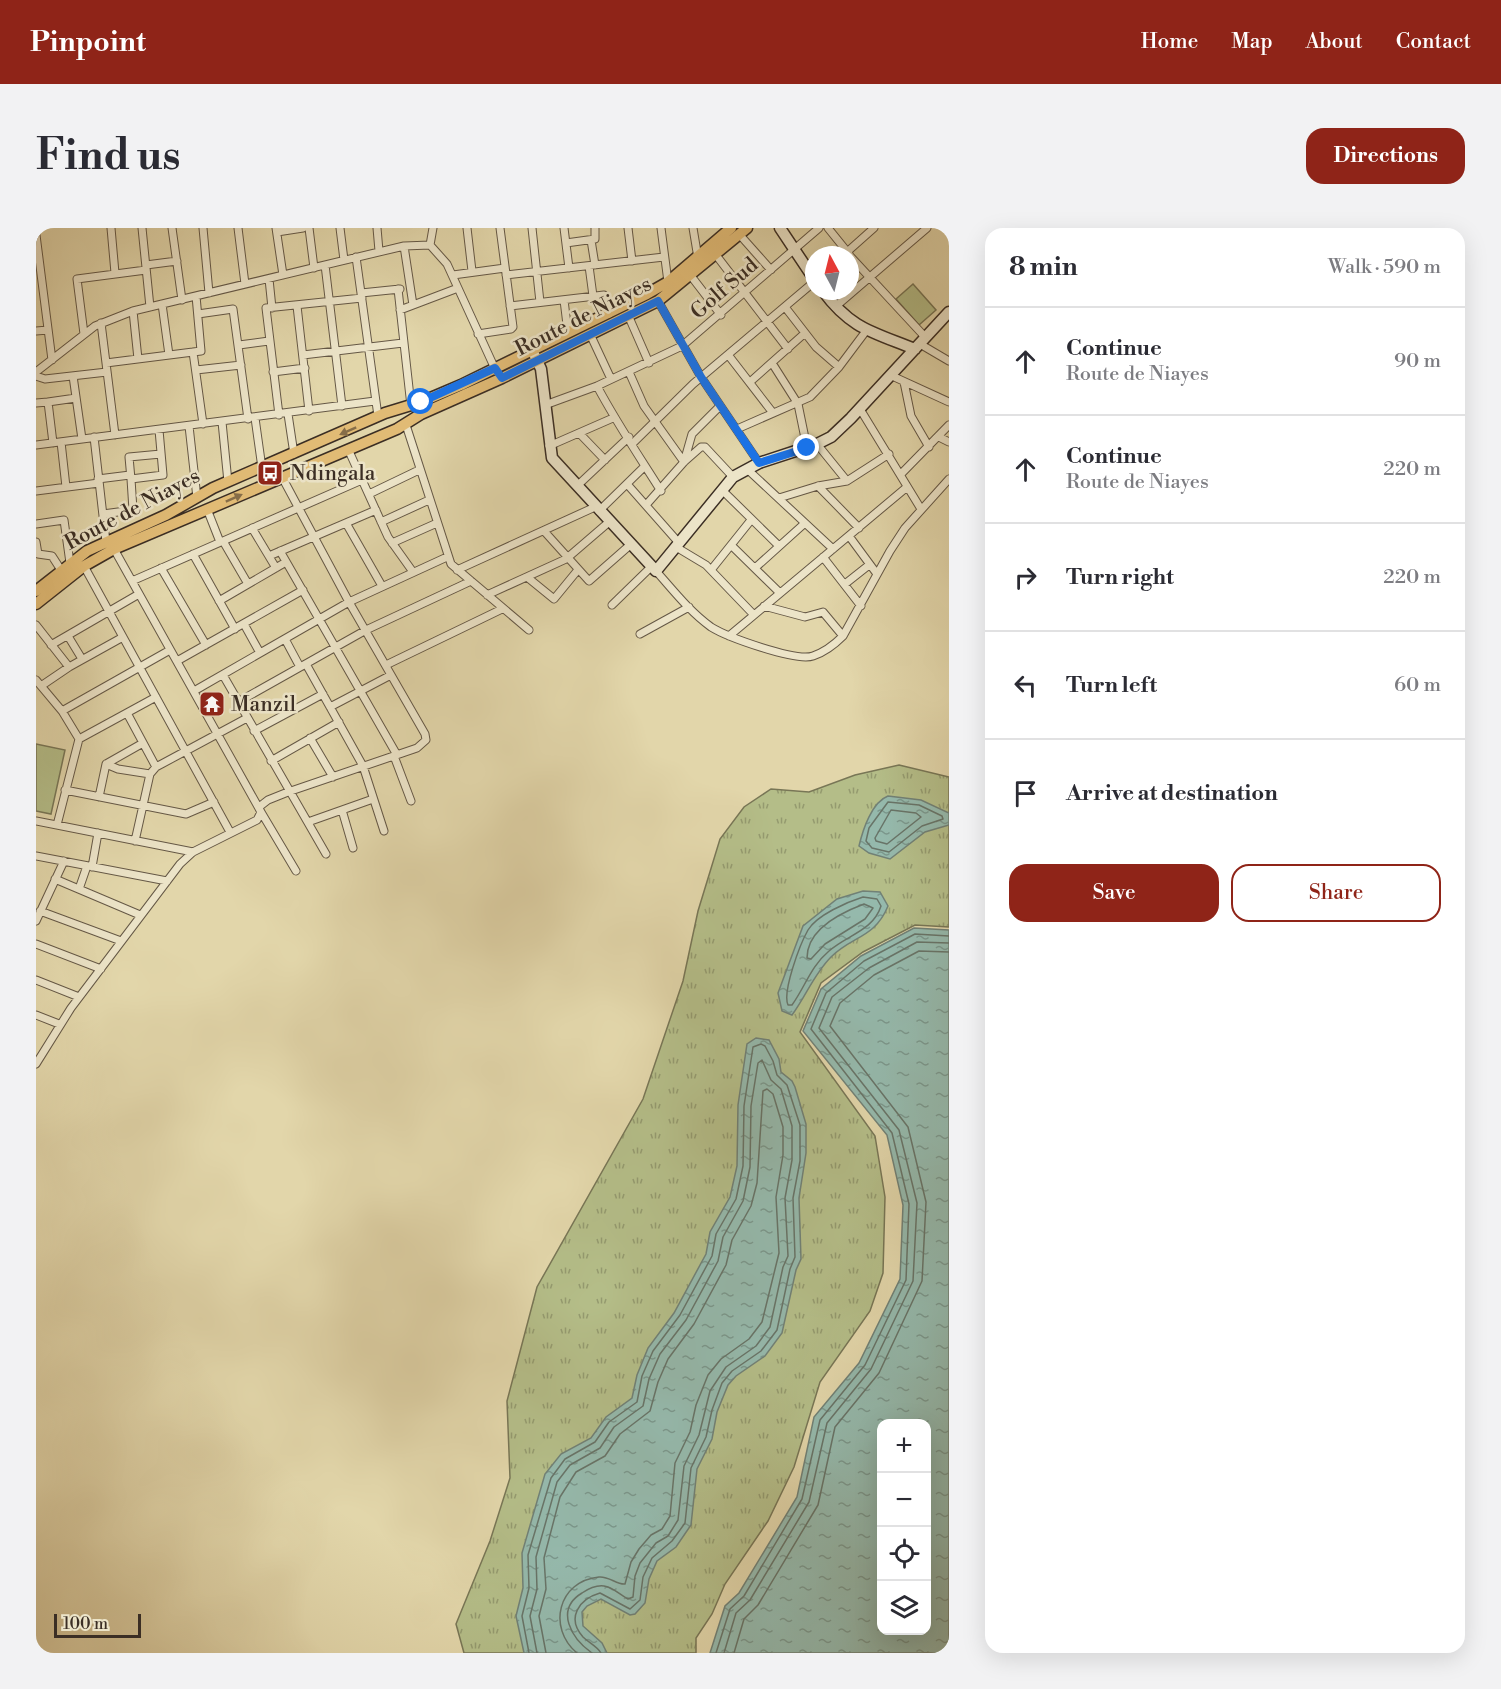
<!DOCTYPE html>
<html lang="en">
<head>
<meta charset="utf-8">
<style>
	:root { --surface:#fff; --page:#f2f2f3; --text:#2b2b33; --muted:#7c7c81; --line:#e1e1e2; --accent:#8f2418 }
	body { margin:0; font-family:"Libre Bodoni",serif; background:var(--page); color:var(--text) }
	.controls { position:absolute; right:18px; bottom:18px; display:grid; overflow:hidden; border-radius:12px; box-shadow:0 6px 24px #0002 }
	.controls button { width:54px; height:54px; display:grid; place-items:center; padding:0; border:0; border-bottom:2px solid var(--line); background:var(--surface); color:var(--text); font:30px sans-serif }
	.compass { position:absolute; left:769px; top:18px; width:54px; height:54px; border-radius:50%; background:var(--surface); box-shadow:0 6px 24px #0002; rotate:353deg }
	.scale { position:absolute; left:18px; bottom:15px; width:87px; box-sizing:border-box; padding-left:6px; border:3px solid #3b2e24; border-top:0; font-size:16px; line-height:21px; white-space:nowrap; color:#3b2e24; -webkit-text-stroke:4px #ece4c8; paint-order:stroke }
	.stop { position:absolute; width:18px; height:18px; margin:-14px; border:4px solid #1a73e8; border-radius:50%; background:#fff }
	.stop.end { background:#1a73e8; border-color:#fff; box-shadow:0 2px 6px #0008 }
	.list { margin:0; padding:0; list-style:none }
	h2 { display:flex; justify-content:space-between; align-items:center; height:78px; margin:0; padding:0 24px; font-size:26px }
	h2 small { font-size:20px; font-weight:400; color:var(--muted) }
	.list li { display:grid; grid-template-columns:39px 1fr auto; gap:18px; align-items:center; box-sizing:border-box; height:108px; padding:0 24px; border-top:2px solid var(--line) }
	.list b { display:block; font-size:22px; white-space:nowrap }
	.list p { margin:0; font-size:20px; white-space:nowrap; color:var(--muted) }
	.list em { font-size:20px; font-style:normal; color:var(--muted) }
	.actions { display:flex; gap:12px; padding:18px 24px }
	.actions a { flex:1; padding:14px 0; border:2px solid var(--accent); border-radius:18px; text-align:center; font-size:21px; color:var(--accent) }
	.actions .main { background:var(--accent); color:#fff }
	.icon { flex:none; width:33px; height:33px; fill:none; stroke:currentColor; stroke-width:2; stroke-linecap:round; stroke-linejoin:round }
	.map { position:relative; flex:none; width:913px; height:1425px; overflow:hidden; border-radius:18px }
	header { display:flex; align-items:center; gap:36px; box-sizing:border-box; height:84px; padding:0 30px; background:var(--accent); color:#fff }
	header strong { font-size:28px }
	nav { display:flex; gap:33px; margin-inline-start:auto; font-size:21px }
	.intro { display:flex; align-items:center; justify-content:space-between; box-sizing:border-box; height:144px; padding:0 36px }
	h1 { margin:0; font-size:42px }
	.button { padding:15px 27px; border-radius:18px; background:var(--accent); color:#fff; font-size:21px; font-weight:700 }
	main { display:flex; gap:36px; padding:0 36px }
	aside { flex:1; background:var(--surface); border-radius:18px; box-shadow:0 6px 24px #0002 }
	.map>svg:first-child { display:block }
	.grass { fill:url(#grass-tufts); stroke:#787656; stroke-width:1.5 }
	.pitch { fill:#b4bd88; stroke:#787656; stroke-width:1.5 }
	.water { fill:url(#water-ripples); stroke:#718176; stroke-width:1.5; fill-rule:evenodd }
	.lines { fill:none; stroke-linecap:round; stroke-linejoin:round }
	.shore { stroke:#687468; stroke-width:1.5 }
	.street-casing { stroke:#655846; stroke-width:9 }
	.secondary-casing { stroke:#3b2e24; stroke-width:13 }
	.primary-casing { stroke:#3b2e24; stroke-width:13 }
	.street { stroke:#ece4c8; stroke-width:7 }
	.secondary { stroke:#ece4c8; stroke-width:10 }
	.primary { stroke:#e1bb75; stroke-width:10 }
	.oneway { fill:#866d48 }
	.route { stroke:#1a73e8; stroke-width:8 }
	.labels { text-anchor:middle; stroke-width:5; stroke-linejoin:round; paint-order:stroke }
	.street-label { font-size:21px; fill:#3b2e24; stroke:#ece4c8 }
	.poi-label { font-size:21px; fill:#3b2e24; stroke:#ece4c8; text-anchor:start }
</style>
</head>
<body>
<header>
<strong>Pinpoint</strong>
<nav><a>Home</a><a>Map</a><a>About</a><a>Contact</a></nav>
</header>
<div class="intro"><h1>Find us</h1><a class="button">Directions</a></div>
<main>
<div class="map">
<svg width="913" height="1425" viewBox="0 0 913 1425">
	<defs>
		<pattern id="grass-tufts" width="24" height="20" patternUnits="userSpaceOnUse" patternTransform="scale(1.5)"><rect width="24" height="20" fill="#b4bd88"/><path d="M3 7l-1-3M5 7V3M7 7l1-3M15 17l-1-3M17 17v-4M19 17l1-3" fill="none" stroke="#949a6f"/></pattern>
		<pattern id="water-ripples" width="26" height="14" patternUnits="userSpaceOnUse" patternTransform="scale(1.5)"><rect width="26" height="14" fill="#95b9ac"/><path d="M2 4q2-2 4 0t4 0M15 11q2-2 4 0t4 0" fill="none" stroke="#7b978c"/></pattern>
	</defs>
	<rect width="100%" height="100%" fill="#e2d6aa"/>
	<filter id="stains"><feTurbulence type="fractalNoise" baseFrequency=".00333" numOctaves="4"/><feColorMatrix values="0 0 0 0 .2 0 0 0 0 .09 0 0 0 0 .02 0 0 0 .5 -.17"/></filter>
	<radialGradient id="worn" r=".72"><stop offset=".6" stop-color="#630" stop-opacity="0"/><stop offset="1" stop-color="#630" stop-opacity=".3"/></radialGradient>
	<path class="grass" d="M863 537 913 549V699L879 697 827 724 785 755 764 804 839 908 849 969 847 1045 834 1083 784 1154 758 1239 732 1293 689 1356 676 1386 660 1410V1425H428L420 1396 454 1313 474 1250 471 1173 501 1059 607 871 647 753 662 683 684 611 708 579 735 561 773 564 819 547Z"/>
	<path class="pitch" d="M877 56 900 82 883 97 860 71Z
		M0 516 29 522 15 586 0 583Z"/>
	<path class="water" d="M852 568 885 572 913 585V597L889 604 854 631 833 625 823 618C827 601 836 574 852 568Z
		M827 663 844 664 852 678C839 710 816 708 795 729 778 746 770 768 756 787L746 783 742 765 767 698 801 671Z
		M878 700 913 702V1425H674L689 1378 703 1365 761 1269 778 1189 823 1135 864 1051 867 977 851 907 767 803 785 761 825 728ZM846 1196H890V1402H846Z
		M720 810 733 812 743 831 745 844 756 853 759 859 770 896V925L763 970 765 1031 760 1042 746 1105 729 1128 700 1148 692 1157 681 1184 676 1211 661 1241 655 1297 640 1319 621 1333 613 1351 609 1375 599 1386 594 1387 565 1371 551 1378 546 1384 547 1398 566 1415 571 1425H488L480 1388 487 1360 486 1325 509 1246 525 1226 555 1210 570 1189 596 1170 601 1147 612 1120 638 1085 670 1026 674 1004 694 969 701 938 702 877 711 816Z"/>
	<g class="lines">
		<path class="shore" d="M852 574 883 577 906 588 907 591 886 598 853 624 836 620 830 613 833 600Z
			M855 582 880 585 885 589 851 616 840 613 839 610Z
			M827 669 841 671 845 678C837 703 811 707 793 723 775 738 769 759 756 777H752C746 764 764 716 772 702 781 687 811 674 827 669Z
			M828 676 837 680 829 691 789 716 775 731 771 730C771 701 804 685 828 676Z
			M493 1425 486 1388 493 1360 492 1327 515 1250 529 1231 559 1214 573 1194 601 1174 606 1148 617 1123 644 1087 676 1028 680 1006 700 971 707 938 708 878 717 819 725 816 729 818 737 833 741 847 751 857 764 897V933L757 970 759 1029 754 1041 741 1102 725 1123 696 1143 686 1155 676 1182 670 1209 655 1240 649 1295 636 1313 616 1330 607 1349 604 1372 594 1381 564 1365C543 1371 530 1390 547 1409 553 1415 561 1418 565 1425
			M501 1425 494 1388 501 1361 500 1329 521 1254 534 1237 564 1220 578 1199 607 1178 613 1151 624 1126 650 1092 682 1033 687 1009 707 973 714 939 715 878 722 835 726 832 735 852 745 861 756 898V932L749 970 752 1028 747 1039 734 1099 720 1118 690 1139 674 1163 663 1207 648 1238 642 1292 632 1308 620 1315 604 1335 599 1348 597 1369 592 1371C584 1367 577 1359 568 1358 560 1357 552 1361 546 1365 518 1382 536 1411 556 1425
			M510 1425 503 1388 510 1361 508 1330 524 1269 540 1244 569 1228 584 1206 614 1183 622 1154 632 1131 658 1096 690 1037 696 1012 715 978 721 955 727 863 731 861 737 866 747 899V927L740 969 743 1025 726 1094 713 1111 685 1131 672 1147 660 1177 654 1204 639 1235 634 1288 626 1301 615 1307 603 1321 595 1334 589 1356C581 1357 573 1348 563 1349 522 1353 511 1400 541 1425
			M680 1425 694 1381 708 1368 766 1271 784 1192 829 1137 870 1052 873 976 856 905 775 801 790 765 828 733 879 706 913 708
			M688 1425 700 1385 714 1372 773 1274 791 1195 835 1141 877 1053 881 975 863 902 783 800 796 769 833 740 881 714 913 715
			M698 1425 708 1391 722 1377 782 1277 799 1199 843 1145 886 1053 890 974 872 899 794 798 804 775 838 747 883 723 913 724"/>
		<g class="street-casing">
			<path id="street" d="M75 0 79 45
				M106 0 114 79
				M136 0 146 72
				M167 0 173 65
				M202 0 209 56
				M240 0 247 47
				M273 0 278 40
				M304 0 308 32
				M341 0 343 23
				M431 0 436 43
				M496 0 504 74
				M528 0 533 40
				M592 0 596 33
				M625 0 632 54
				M657 0 662 30
				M792 0 813 26
				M241 4 267 0
				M703 6 735 42
				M0 7 16 132
				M555 12 559 37
				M530 15 559 11V0
				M394 17 397 0
				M368 18 377 77
				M811 24 838 0
				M680 27 752 121
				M814 28 890 110
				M320 29 342 188
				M110 37 141 33
				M289 37 306 178
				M553 38 557 68
				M417 47 469 40
				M470 47 628 29
				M655 48 685 87
				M233 51 236 80
				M362 61 375 178
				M325 65 364 61
				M528 72 532 105
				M622 73 665 149 723 235
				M126 76 133 127
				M261 78 273 183
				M474 78 568 67 573 86
				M749 79 780 119 803 139
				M799 79 891 0
				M364 82 422 60
				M97 83 102 131
				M162 86 197 81 212 191
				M592 87 613 135
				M65 95 79 207
				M0 103 12 102
				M48 106 41 51 110 42
				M442 106 475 101 477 99 464 0
				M554 106 575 151
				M884 116 913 133
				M203 117 233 113
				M157 124 167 196
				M267 127 367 115
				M693 128 737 185
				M70 135 165 123 160 68
				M736 135 762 176 771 220
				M160 142 205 137
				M0 144 59 98 97 83 368 18 394 17 411 36 460 143
				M237 144 269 140
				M593 144 608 178 648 234
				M854 147 913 174
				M0 148 9 151 71 144
				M37 148 46 211
				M714 154 769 105
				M868 154 875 188 893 219
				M561 158C580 194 603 228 625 263
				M12 174 40 170
				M0 175 12 174 17 215
				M509 177 561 158 646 118 783 0
				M824 181 885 281
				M252 186 258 226
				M243 187 230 80 326 70
				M219 190 226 240
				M186 194 192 254
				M370 197 415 336 493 402
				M153 198 161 270
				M701 201 774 169 803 139 830 103
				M123 202 127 247 95 251 93 229 125 226
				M544 206 569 232
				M58 209 70 314
				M903 209 913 214
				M25 214 30 259
				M597 215 657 156 778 54
				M781 216 811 253
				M0 217 339 173
				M513 218 577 190
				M312 221 352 309 377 344
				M648 234 656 206 684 178
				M711 241 797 321
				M865 246 913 197
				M62 251 94 247
				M591 256 643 315
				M541 258 593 209
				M782 258 823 300
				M686 262 742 317
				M0 263 63 255
				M333 266 383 242
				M743 270 782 258 811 253 853 226
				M610 277 648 234 665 219H669L697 249
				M171 281 184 314
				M563 283 609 238
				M67 286 97 282 95 251
				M345 294 393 272
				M310 295 346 358
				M0 296 28 292 34 335
				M216 300 240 340
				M508 303 553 353 594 317
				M813 308 841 346
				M187 313 212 356
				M0 314 2 326 16 328 25 342
				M356 315 401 295
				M696 318 744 365
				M640 319 670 337 718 387
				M244 323 361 527
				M157 326 199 401
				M233 328 340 282
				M787 329 825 378
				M48 338 194 604
				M125 340 170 417
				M719 340 769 295
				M421 342 559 279
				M675 342 715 292
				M620 343C637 362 654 384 675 399 691 409 760 434 777 428 789 424 799 416 807 408L854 323 869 300 913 251
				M491 349 518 371 541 343
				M96 353 326 252
				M809 356 833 337
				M451 367 530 331 573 294
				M183 373 250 334
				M576 377 615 339
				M728 378 769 389 787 384 807 408
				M208 396 224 425
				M0 397 33 439
				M604 406 653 379
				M32 408 46 431
				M693 408 871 259
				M249 411 264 439
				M15 417 103 366
				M141 433 267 362
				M270 436 327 538 348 603
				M350 437 466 381
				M187 447 290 626
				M0 452 26 483 43 511 21 597
				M5 458 33 439 87 409
				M158 463 313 374 411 329
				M202 474 330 402 435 353
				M294 479 355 447
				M26 483 134 422
				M91 485 120 539
				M218 503 287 466
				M274 510 297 549
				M43 511 120 469
				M358 528 375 573
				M235 533 303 494
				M70 536 82 541 114 546
				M29 562 150 586 178 574
				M63 569 70 536 107 515
				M223 579 232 572 252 564 381 520 390 512 389 506 313 374 246 249
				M306 582 317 620
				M225 584 260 643
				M0 593 157 624
				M272 594 337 571
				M99 613 114 546 120 539 211 490
				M0 628 131 653
				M56 639 62 605
				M19 651 104 687
				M43 661 51 638
				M4 683 85 713
				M0 693 28 633
				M0 716 65 741
				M0 752 43 769
				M0 787 23 796
				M0 836 35 780 144 636 157 624 221 592 225 584 78 321"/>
		</g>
		<g class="secondary-casing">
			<path id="secondary" d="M744 0 778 51
				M787 63C815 101 837 104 879 121
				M498 126 505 141 516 230 620 343 697 249 723 235 781 216 795 209 815 190 913 84"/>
		</g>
		<g class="primary-casing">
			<path id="primary" d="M0 363 51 323 130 287 177 260 349 185 385 174 425 157 611 66 632 54 695 0
				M0 376 48 338 78 321 361 201 385 186 466 150 622 73 711 0"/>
		</g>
		<use href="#street" class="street"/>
		<use href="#secondary" class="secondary"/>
		<use href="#primary" class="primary"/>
	</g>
	<defs><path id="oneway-solid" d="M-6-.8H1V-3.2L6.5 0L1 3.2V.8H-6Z" transform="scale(1.5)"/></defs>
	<g class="oneway">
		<use href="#oneway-solid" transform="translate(312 203) rotate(156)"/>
		<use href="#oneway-solid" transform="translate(198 270) rotate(-24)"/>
	</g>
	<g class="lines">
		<path class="route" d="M385 174 459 140 466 150 622 73 665 149 723 235 771 220"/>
	</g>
	<defs>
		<g id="bus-square" transform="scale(1.35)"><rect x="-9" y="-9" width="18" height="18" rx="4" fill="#8f2418" stroke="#ece4c8"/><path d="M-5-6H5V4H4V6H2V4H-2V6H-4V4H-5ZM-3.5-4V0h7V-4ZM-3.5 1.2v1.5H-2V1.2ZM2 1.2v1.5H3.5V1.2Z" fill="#fff"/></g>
		<g id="temple-square" transform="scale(1.35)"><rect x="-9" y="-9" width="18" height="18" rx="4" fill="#8f2418" stroke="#ece4c8"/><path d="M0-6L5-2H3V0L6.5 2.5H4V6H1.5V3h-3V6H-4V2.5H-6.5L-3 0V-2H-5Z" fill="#fff"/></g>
	</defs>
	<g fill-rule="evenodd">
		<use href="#bus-square" x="234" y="245"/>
		<use href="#temple-square" x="176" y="476"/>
	</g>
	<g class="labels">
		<g class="street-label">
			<text transform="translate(688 60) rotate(-41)" y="7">Golf Sud</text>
			<text transform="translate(547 88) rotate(-27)" y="7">Route de Niayes</text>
			<text transform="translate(96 281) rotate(-28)" y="7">Route de Niayes</text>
		</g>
		<g class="poi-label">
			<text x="254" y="252">Ndingala</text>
			<text x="195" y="483">Manzil</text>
		</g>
	</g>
	<rect width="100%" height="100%" filter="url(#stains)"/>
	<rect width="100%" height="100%" fill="url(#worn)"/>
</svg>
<div class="controls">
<button>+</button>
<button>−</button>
<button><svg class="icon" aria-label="locate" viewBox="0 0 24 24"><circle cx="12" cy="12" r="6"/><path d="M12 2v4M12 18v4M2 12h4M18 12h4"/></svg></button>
<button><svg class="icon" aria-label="layers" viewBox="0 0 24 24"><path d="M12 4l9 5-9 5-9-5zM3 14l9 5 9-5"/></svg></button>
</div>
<svg class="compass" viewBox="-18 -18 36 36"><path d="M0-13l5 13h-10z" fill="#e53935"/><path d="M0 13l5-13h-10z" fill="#7c7c81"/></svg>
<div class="scale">100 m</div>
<div class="stop" style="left:385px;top:174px"></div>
<div class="stop end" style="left:771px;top:220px"></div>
</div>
<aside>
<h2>8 min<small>Walk · 590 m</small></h2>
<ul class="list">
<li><svg class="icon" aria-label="ahead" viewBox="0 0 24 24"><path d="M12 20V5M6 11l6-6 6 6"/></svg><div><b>Continue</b><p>Route de Niayes</p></div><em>90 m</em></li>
<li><svg class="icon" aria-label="ahead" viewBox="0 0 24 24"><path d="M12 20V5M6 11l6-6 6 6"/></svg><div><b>Continue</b><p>Route de Niayes</p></div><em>220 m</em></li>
<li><svg class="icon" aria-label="right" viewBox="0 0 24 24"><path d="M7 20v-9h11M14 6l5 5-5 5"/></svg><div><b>Turn right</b></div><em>220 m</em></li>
<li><svg class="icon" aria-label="left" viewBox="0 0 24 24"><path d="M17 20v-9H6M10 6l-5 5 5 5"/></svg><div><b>Turn left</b></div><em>60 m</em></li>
<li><svg class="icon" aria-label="arrive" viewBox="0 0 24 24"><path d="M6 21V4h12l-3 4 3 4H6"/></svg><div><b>Arrive at destination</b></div></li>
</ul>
<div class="actions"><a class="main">Save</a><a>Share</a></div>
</aside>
</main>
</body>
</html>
